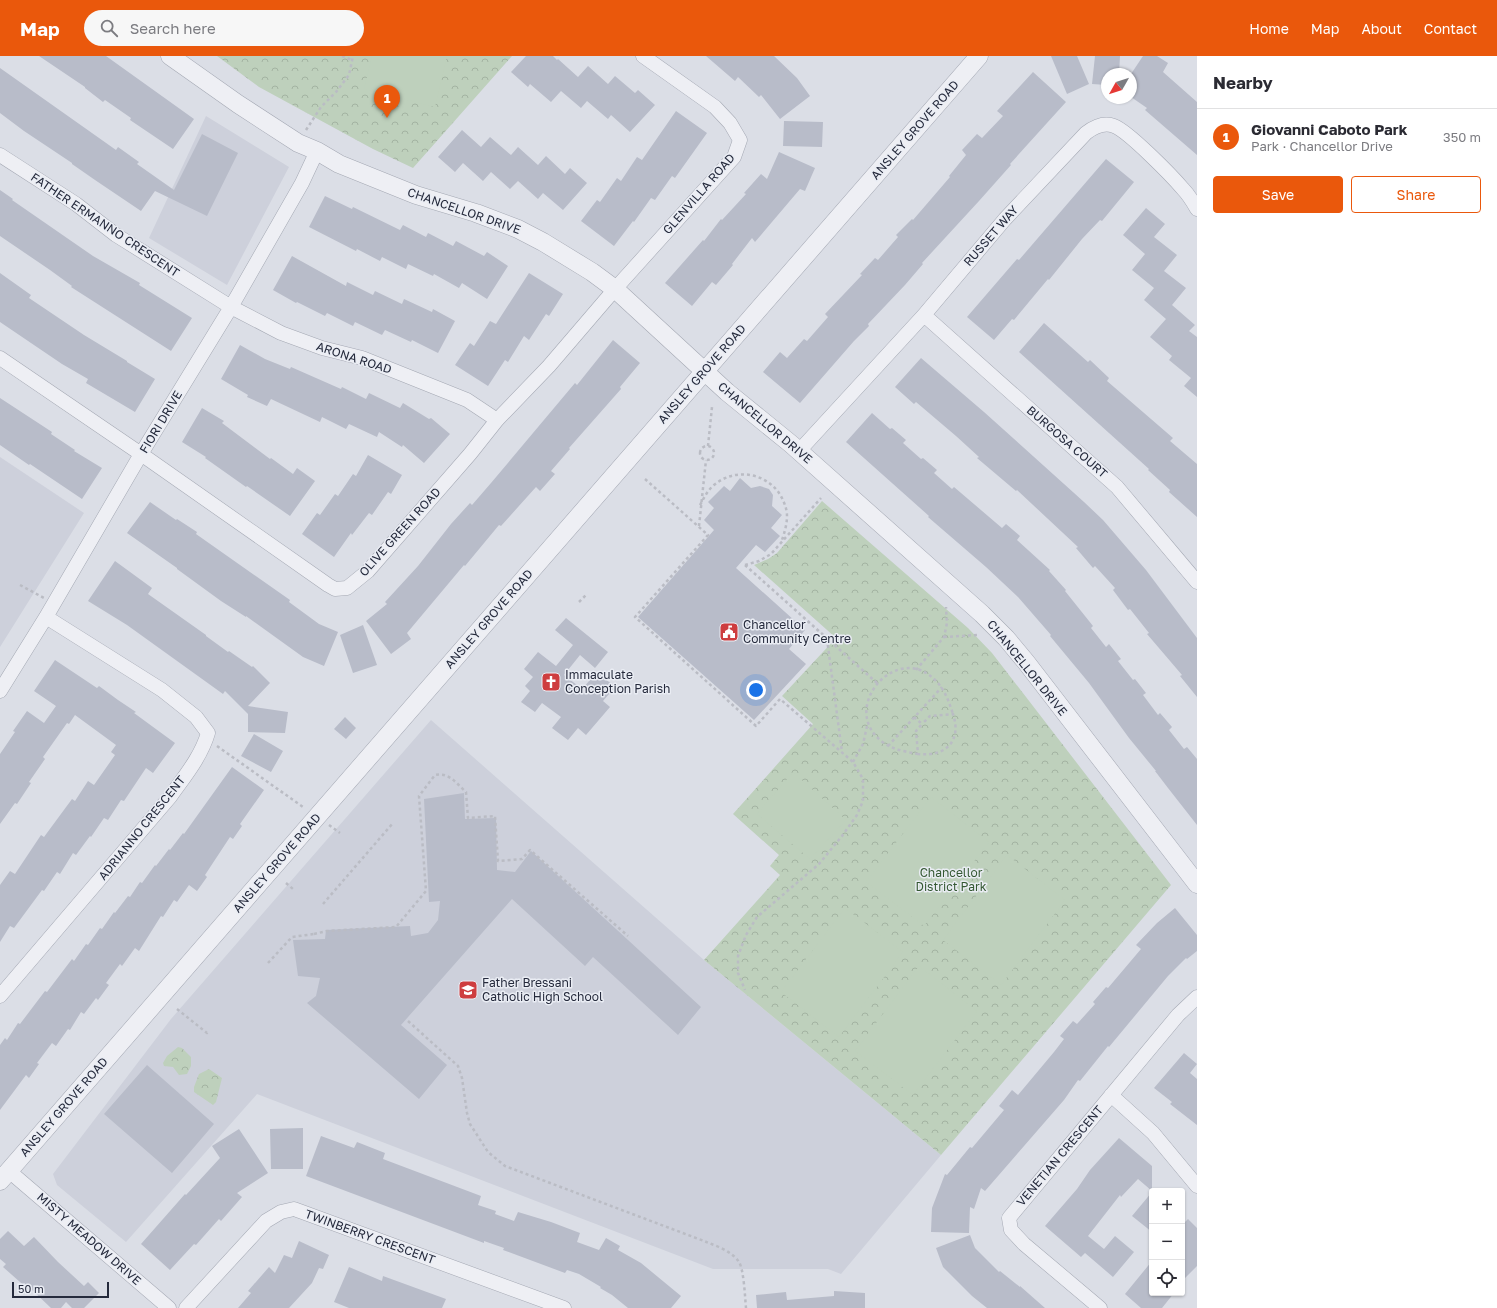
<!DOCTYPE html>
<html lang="en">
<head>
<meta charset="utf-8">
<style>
	:root { --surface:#fff; --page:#f7f7f7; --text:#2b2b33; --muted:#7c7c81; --line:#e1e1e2; --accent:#ea580c }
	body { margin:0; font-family:"Golos Text",sans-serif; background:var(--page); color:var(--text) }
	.controls { position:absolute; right:12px; bottom:12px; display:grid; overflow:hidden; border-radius:4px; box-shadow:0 1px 3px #0004 }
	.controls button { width:36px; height:36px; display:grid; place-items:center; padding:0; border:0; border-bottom:1px solid var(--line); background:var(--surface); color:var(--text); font:20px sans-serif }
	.compass { position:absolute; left:1101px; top:12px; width:36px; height:36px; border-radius:50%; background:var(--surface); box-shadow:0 1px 3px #0004; rotate:231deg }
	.scale { position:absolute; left:12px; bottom:10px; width:97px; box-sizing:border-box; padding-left:4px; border:2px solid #252a3c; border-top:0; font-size:11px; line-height:14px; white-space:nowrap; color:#252a3c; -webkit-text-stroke:3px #eaedf4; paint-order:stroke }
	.you { position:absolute; left:756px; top:634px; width:14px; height:14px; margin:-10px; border:3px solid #fff; border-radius:50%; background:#1a73e8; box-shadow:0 0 0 6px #1a73e833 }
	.badge { display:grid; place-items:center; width:26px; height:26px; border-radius:50%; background:var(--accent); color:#fff; font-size:13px; font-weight:700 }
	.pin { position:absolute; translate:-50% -33px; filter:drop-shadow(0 1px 2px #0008) }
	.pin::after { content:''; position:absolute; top:21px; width:14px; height:12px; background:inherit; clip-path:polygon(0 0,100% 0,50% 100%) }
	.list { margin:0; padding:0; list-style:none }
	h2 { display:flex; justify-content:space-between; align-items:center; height:52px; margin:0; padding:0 16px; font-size:17px }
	h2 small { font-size:13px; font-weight:400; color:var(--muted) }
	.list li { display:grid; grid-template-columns:26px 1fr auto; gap:12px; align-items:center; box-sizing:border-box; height:56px; padding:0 16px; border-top:1px solid var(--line) }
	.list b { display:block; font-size:15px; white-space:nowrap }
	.list p { margin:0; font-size:13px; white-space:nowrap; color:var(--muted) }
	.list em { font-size:13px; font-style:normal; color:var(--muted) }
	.actions { display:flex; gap:8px; padding:12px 16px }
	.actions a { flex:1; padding:9px 0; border:1px solid var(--accent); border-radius:4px; text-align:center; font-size:14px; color:var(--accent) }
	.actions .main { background:var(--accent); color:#fff }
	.icon { flex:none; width:22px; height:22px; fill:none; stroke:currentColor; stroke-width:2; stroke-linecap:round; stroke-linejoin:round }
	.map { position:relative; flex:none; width:1197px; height:1252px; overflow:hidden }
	header { display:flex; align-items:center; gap:24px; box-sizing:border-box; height:56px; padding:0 20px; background:var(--accent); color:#fff }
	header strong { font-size:19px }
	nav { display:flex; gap:22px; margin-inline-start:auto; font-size:14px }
	.search { width:280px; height:36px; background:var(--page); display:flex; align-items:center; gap:10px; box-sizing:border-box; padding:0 14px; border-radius:22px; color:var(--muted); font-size:15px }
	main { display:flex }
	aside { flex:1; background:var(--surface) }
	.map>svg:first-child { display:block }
	.built { fill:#cdd0db }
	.park { fill:url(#park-crowns) }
	.pitch { fill:#bed0bc }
	.building { fill:#b8bcc9 }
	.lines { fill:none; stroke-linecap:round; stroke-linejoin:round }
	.minor-casing { stroke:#a4a8b3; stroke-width:15 }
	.tertiary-casing { stroke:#a4a8b3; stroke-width:19 }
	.path { stroke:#babcc4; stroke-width:2.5; stroke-dasharray:3 3; stroke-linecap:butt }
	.minor { stroke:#eeeff4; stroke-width:14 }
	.tertiary { stroke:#eeeff4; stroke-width:18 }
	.labels { text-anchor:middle; stroke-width:3; stroke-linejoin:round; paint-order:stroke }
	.street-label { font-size:12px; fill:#252a3c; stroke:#eaedf4 }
	.poi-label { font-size:12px; fill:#252a3c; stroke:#eaedf4; text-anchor:start }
	.park-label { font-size:12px; fill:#345832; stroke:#eaedf4 }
</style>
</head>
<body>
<header>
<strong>Map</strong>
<div class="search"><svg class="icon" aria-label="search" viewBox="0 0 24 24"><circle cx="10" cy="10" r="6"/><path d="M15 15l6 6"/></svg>Search here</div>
<nav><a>Home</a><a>Map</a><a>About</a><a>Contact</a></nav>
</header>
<main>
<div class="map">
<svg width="1197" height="1252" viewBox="0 0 1197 1252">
	<defs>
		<pattern id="park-crowns" width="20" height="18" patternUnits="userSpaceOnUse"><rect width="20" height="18" fill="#bed0bc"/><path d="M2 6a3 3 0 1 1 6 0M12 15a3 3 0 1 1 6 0" fill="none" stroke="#a3b3a2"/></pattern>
	</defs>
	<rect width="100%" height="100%" fill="#dbdee6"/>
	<path class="built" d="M206 60 289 111 227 229 149 182Z
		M0 401 84 457 0 591Z
		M431 664 704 904 941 1099 841 1218 828 1213H713L257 1038 126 1186 57 1129 53 1118 171 963Z"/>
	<path class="park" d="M217 0H512L413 112 373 93 259 31Z
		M822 445 968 572 992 597 1171 829 941 1099 704 904 780 819 770 810 779 799 733 758 813 668 782 640 836 582 754 509 768 503 777 497Z
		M178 991 182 992 191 1001V1010L187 1018 179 1019 173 1011 164 1010 163 1007 167 1000Z
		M209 1013 222 1022 216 1046 213 1049 194 1036V1031L199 1018Z"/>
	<path class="pitch" d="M372 0H447L435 51 364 33Z
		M793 716 846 764 810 803 757 758Z
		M931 741 989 786 924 870 866 826Z
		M1007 799 1065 844 1001 929 943 884Z
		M845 852 903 896 839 981 781 936Z
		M919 910 977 955 913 1039 855 995Z"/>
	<path class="building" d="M39 0H106L194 63 173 93 130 64 131 62 105 44 103 46 85 32V31Z
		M526 0H553L557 4 558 3 578 21 588 10 608 28 615 20 635 37 638 34 655 49 630 76 611 59 608 63 587 45 581 52 561 35 551 46 530 28 528 31 511 16Z
		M706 0H774L797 22 810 40 780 63 761 39 759 41 738 21 735 25Z
		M1051 0H1077L1089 28 1067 38Z
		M1095 0H1120L1119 18H1107V29L1092 28Z
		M1143 0H1157L1168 7 1163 16 1197 46V99L1145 54 1147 52 1131 41V18Z
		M0 12 116 94 118 91 139 106 137 108 174 134 202 78 238 97 207 160 155 135 141 155 95 124 72 108V107L24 75 0 57Z
		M1033 16 1066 46 1010 108 1011 109 979 145 922 207 923 208 905 229 868 268 869 270 854 285 800 347 763 316 780 296 787 302 804 283 807 285 828 261 825 258 862 219 860 218 875 202 878 204 898 181 896 179 912 163 913 164 950 121 949 120 966 99 962 94 977 78 982 82 1003 60 997 55Z
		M676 55 707 77 675 122 672 120 655 144 651 142 634 166 633 165 614 190 581 165 597 144 600 146 617 122 621 125 637 101 642 104Z
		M784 65 823 66 822 91 783 90Z
		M462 74 481 91 490 81 511 99 518 91 538 109 546 100 565 118 570 112 587 127 563 154 543 137 538 143 518 125 510 133 491 116 483 125 463 107 455 116 438 101Z
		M779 96 815 112 805 135 800 133 755 186 752 182 732 208 733 209 716 229 712 226 692 250 665 227 703 184 704 185 721 163 722 164 746 138 744 137 761 118 767 123Z
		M1106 103 1134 126 1102 165 1100 164 1082 183 1049 224 1048 223 1014 264 1012 263 994 284 967 261 1017 203 1019 204Z
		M0 134 13 143 12 144 93 200 140 227 139 229 192 262 171 295 71 231 72 230 50 214 0 180Z
		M325 140 352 153 353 151 400 174 403 169 426 181 428 177 453 190 456 185 484 200 487 196 508 210 487 243 462 227 459 232 434 218 433 220 408 208 406 213 382 201 380 205 357 193 356 195 309 171Z
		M1146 152 1165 168 1154 181 1177 199 1164 215 1186 232 1172 249 1195 269 1189 275 1197 281V341L1184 330 1191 322 1169 304 1172 300 1150 281 1166 263 1144 244 1154 232 1132 214 1145 198 1123 179Z
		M292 200 346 230 347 226 373 239 375 235 402 248 404 243 432 256 433 253 455 265 438 297 412 284 411 286 385 274 382 279 355 266 353 270 327 257 325 260 297 246 296 247 273 234Z
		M0 217 31 239 29 242 84 279 127 305V306L155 323 135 356 86 327 88 323 62 308 0 266Z
		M529 217 563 238 549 260 546 258 529 284 524 280 508 306 505 304 488 330 455 309 470 287 474 290 490 265 496 268Z
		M1044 267 1088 306 1090 304 1109 322 1107 325 1173 382 1170 385 1197 408V461L1169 436 1170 434 1148 414 1149 413 1019 296Z
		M613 284 640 307 620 331 621 333 569 392 570 393 551 415 555 418 540 435 536 431 501 470 499 469 465 510 464 509 407 577 411 583 391 598 366 565 387 548 385 546 418 510 451 468 470 447 472 449 491 427 575 327 577 329Z
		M240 289 265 303 290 313 291 311 341 333 342 331 366 343 369 337 400 352 403 347 429 363 431 362 450 378 424 407 403 389 402 391 379 376 377 381 349 368 346 373 322 361 320 366 271 343 267 350 247 341 248 339 221 323Z
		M921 302 984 356 1084 446 1103 464 1146 514 1197 582V641L1180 620 1182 619 1147 578 1149 577 1130 553 1128 554 1113 534 1115 532 1095 510 1093 512 1076 492 1078 491 1017 434 1016 435 977 402 979 401 956 380 916 346 914 348 895 331Z
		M0 342 52 376 51 378 75 394 74 395 102 412 82 443 30 408 29 409 0 389Z
		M202 352 224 365 222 367 270 403 271 402 293 418 297 412 315 425 290 460 247 430 246 431 205 402 206 401 182 386Z
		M872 357 890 373 892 372 906 384 903 387 921 403 923 402 937 414 934 417 952 433 954 431 1002 472 1006 468 1020 480 1017 484 1050 514 1049 515 1066 534 1065 535 1093 570 1091 572 1106 591 1109 588 1121 603 1118 605 1133 624 1135 623 1146 637 1143 639 1158 659 1160 657 1172 671 1169 674 1184 693 1187 691 1197 703V769L1168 732 1155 715H1156L1129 682 1089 627 1050 580 1051 579 1018 541 986 511 928 461 929 460 846 386Z
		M368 399 402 419 391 438 388 436 372 459 369 457 352 479 351 477 334 501 302 478 317 457 320 459 335 438 338 440 353 418 356 420Z
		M740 422 751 432 760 430 769 433 773 439 772 450 782 459 771 472 780 480 765 496 756 489 736 512 805 574 789 593 806 608 754 664 638 561 714 474 704 464 714 452 708 446 724 430 730 435Z
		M150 446 176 464 177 463 197 476 196 478 290 544 289 546 319 568 338 576 324 610 303 601 246 560V561L221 545 177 513V512L127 477Z
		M115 505 152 532 148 538 206 579V580L228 596 229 595 252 611 253 610 270 627 248 650 288 656 285 677 248 676V658L225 635 223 638 127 569 88 545Z
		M566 562 608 596 595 612 580 599 564 619 582 633 597 616 615 631 603 645 610 651 586 679 578 672 568 684 552 672 561 661 542 647 535 656 521 646 530 635 525 630 533 621 524 613 538 596 556 610 573 589 555 574Z
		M363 569 377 609 353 617 340 579Z
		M55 604 97 632 99 630 118 644 136 656 134 657 175 687 153 717 146 712 124 745 121 744 108 764 104 762 91 781 90 780 76 799 73 797 60 818 57 816 44 835 42 834 14 872 10 870 0 886V829L10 815 15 818 41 779 44 781 72 743 75 745 88 725 94 729 115 699 111 696 116 689 75 659 69 668 67 667 43 701 45 703 29 726 31 727 17 748 15 747 0 768V698L15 676 13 675 27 655 44 667 56 650 34 635Z
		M345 661 356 672 346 683 334 673Z
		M254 678 283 695 271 716 241 700Z
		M232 711 264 734 240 768 242 770 233 783 230 781 205 819 207 821 197 835 189 829 177 846 174 844 163 861 161 860 139 895 135 892 122 910 120 908 106 927 109 929 98 944 96 942 84 958 81 956 70 974 68 973 56 990 52 987 37 1007 39 1008 29 1022 26 1019 0 1054V989L5 982 7 984 18 967 20 968 45 935 47 936 72 903 74 905 86 888 88 889 100 872 102 873 114 856 115 857 128 840 130 841 140 826 142 827 155 809 156 810 169 793 170 794 183 777 184 778Z
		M464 737 465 763 496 762 497 814 515 816 531 795 701 951 678 979 593 901 585 910 512 843 401 969 447 1009 419 1043 307 947 316 940 320 922 298 920 293 884 325 883 326 874 410 870 411 880 428 877 438 864 440 845 429 846 424 743Z
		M1175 852 1197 879V895L1187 903 1186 902 1168 920 1109 991 1108 990 1080 1025 1078 1024 1064 1044 985 1135 981 1132 974 1153 970 1151 969 1177 931 1176 932 1152 945 1118 947 1119 970 1091 972 1092 1004 1054 999 1050 1012 1034 1018 1039 1054 996 1064 983 1060 980 1073 965 1077 968 1095 948 1093 946 1106 931 1108 932 1141 893 1136 889 1157 867Z
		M1184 997 1197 1008 1190 1017 1197 1023V1069L1170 1048 1172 1046 1154 1032Z
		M147 1009 214 1068 172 1117 104 1058Z
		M303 1072V1113H271L270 1073Z
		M239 1073 268 1117 237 1137 242 1141 221 1165 219 1163 196 1189 194 1188 170 1214 141 1188 185 1138 186 1139 220 1102 212 1090Z
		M321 1080 354 1092 357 1086 385 1097 383 1103 481 1140 478 1149 496 1155 495 1158 514 1165 518 1156 551 1166 580 1177 577 1186 599 1194 606 1182 620 1190 618 1194 641 1207 681 1240 671 1252H628L612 1239 600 1232 601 1231 579 1218 567 1214 565 1217 503 1194 504 1192 484 1185V1187L306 1120Z
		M1119 1082 1152 1110V1135L1138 1123 1121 1141 1120 1139 1088 1180 1104 1193 1115 1180 1134 1196 1113 1221 1085 1197 1081 1201 1045 1170 1077 1133 1090 1114Z
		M1152 1136V1176L1132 1160Z
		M1188 1163 1197 1172V1210L1182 1225V1169Z
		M8 1175 24 1190 34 1181 58 1206 84 1230 88 1226 99 1237 84 1252H72L66 1246 61 1252H51L30 1232 29 1234 3 1211 6 1208 0 1203V1183Z
		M970 1179 975 1192 999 1216 1000 1215 1020 1231V1230L1045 1252H987L972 1240 943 1211 936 1192Z
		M299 1185 329 1199 323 1213 319 1212 312 1227 289 1252H238L251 1237 248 1235 269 1211 275 1217 284 1199 292 1202Z
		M1152 1205V1237H1174L1162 1252H1141L1125 1238Z
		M349 1211 382 1225 383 1220 446 1243 442 1252H349L334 1246Z
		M834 1235 865 1237V1252H757L756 1239 786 1236 787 1244 834 1240Z"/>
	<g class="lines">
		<g class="minor-casing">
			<path id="minor" d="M0 99 76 148 116 179 231 251 281 277 322 292 362 302 467 344 497 364
				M924 259 1117 431 1197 526
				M0 302 141 398 328 529 335 533 347 532 368 515 470 398 497 364 549 310 615 233 734 101 740 84 730 67 715 51 643 0
				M799 395 924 259 1005 163 1086 77C1094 71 1104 66 1114 70 1128 75 1172 120 1183 133 1189 139 1193 146 1197 153
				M0 635 46 561 141 398 231 251 302 127 317 95
				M0 940 170 741C184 721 201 701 208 677L196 661 162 634 46 561
				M1111 1039 1153 1077 1197 1130
				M9 1115 169 1252
				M186 1252 266 1165 281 1156 294 1153 564 1252
				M1100 1252 1024 1188 1011 1174 1009 1162 1178 959 1197 941"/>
		</g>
		<g class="tertiary-casing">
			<path id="tertiary" d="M170 0 238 48 298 87 317 95 339 108 416 139 476 157 518 173 543 186 592 216 615 233 727 336 791 388 982 558 1006 582 1026 606 1197 828
				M0 1125 979 0"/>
		</g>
		<path class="path" d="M342 0 352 4
			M306 74 321 51 336 36 349 19 353 0
			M708 390 712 351
			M700 397a7 7 0 1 1 14 0a7 7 0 1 1-14 0Z
			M645 423 708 479 635 561 756 670 780 643 853 706 863 723V745L857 759 842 780 819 808 757 861 746 879 738 900V917L745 934
			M700 449C704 442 707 435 714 429 734 412 764 416 779 437 783 443 787 452 787 460 787 469 784 478 781 487
			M699 470 706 404
			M745 509 877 627
			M745 509 759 505 771 498 821 442
			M20 529 44 542
			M579 546 587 538
			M944 581 977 579
			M827 583 842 696
			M916 614 944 581 947 567 946 551
			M914 661 922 668 916 675 918 698C946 701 962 685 953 658L930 660 922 668
			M217 690 303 751
			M888 690 942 631
			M918 698C907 696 894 694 884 687 836 654 897 583 936 625 945 634 949 646 953 658
			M853 706 863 688 868 666
			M329 769 340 777
			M286 827 293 833
			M323 848 393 767
			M314 878 327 875 396 871 426 835 419 740 435 719C449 716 456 727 466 736L468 762 495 760 498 805 522 803 530 794 628 880
			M268 907 292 881 314 878V876
			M177 953 207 977 208 976
			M408 965 458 1010 462 1022 467 1057 470 1068 488 1096 505 1110 704 1185C716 1190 732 1195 739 1206 744 1214 745 1242 746 1252"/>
		<use href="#minor" class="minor"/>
		<use href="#tertiary" class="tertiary"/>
	</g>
	<defs>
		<g id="civic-square" transform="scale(1)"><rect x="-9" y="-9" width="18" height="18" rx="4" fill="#ce3d3f" stroke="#eaedf4"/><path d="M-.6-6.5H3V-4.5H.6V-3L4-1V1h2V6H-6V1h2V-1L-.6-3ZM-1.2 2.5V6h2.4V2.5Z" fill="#fff"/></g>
		<g id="church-square" transform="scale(1)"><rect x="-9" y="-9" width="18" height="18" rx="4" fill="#ce3d3f" stroke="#eaedf4"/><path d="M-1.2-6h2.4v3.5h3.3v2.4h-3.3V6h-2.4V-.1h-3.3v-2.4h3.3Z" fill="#fff"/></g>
		<g id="school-square" transform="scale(1)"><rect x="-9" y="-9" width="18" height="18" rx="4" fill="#ce3d3f" stroke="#eaedf4"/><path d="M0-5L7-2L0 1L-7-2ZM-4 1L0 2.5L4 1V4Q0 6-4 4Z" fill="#fff"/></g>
	</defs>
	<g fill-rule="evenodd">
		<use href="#civic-square" x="729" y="576"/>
		<use href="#church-square" x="551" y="626"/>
		<use href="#school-square" x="468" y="934"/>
	</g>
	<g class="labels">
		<g class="street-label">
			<text transform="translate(915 74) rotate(-49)" y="4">ANSLEY GROVE ROAD</text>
			<text transform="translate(699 138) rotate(-49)" y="4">GLENVILLA ROAD</text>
			<text transform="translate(464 155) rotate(19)" y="4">CHANCELLOR DRIVE</text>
			<text transform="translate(105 169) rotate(34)" y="4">FATHER ERMANNO CRESCENT</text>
			<text transform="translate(991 180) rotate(-49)" y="4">RUSSET WAY</text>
			<text transform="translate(354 302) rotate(18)" y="4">ARONA ROAD</text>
			<text transform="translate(702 318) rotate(-49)" y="4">ANSLEY GROVE ROAD</text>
			<text transform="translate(161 366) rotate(-59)" y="4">FIORI DRIVE</text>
			<text transform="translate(765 367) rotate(40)" y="4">CHANCELLOR DRIVE</text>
			<text transform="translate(1067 386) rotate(41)" y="4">BURGOSA COURT</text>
			<text transform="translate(400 476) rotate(-48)" y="4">OLIVE GREEN ROAD</text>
			<text transform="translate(489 563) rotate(-49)" y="4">ANSLEY GROVE ROAD</text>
			<text transform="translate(1027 612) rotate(51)" y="4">CHANCELLOR DRIVE</text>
			<text transform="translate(142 772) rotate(-51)" y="4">ADRIANNO CRESCENT</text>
			<text transform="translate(277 807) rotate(-49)" y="4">ANSLEY GROVE ROAD</text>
			<text transform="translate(64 1051) rotate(-49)" y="4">ANSLEY GROVE ROAD</text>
			<text transform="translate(1060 1100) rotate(-50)" y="4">VENETIAN CRESCENT</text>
			<text transform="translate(370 1181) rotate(20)" y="4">TWINBERRY CRESCENT</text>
			<text transform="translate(89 1183) rotate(41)" y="4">MISTY MEADOW DRIVE</text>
		</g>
		<g class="poi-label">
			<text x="743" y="573">Chancellor<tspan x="743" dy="14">Community Centre</tspan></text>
			<text x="565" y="623">Immaculate<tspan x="565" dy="14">Conception Parish</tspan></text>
			<text x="482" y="931">Father Bressani<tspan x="482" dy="14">Catholic High School</tspan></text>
		</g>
		<g class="park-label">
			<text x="951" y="821">Chancellor<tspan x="951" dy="14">District Park</tspan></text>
		</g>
	</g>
</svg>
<div class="controls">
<button>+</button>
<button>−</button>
<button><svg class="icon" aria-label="locate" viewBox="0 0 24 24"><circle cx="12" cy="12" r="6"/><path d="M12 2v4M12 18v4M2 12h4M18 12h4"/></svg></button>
</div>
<svg class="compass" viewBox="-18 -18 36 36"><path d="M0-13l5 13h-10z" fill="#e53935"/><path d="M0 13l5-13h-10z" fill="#7c7c81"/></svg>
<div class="scale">50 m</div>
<div class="you"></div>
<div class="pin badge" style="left:387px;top:62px">1</div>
</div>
<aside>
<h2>Nearby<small></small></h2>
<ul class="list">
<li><span class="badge">1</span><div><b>Giovanni Caboto Park</b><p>Park · Chancellor Drive</p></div><em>350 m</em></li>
</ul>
<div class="actions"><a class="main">Save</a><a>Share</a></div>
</aside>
</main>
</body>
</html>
